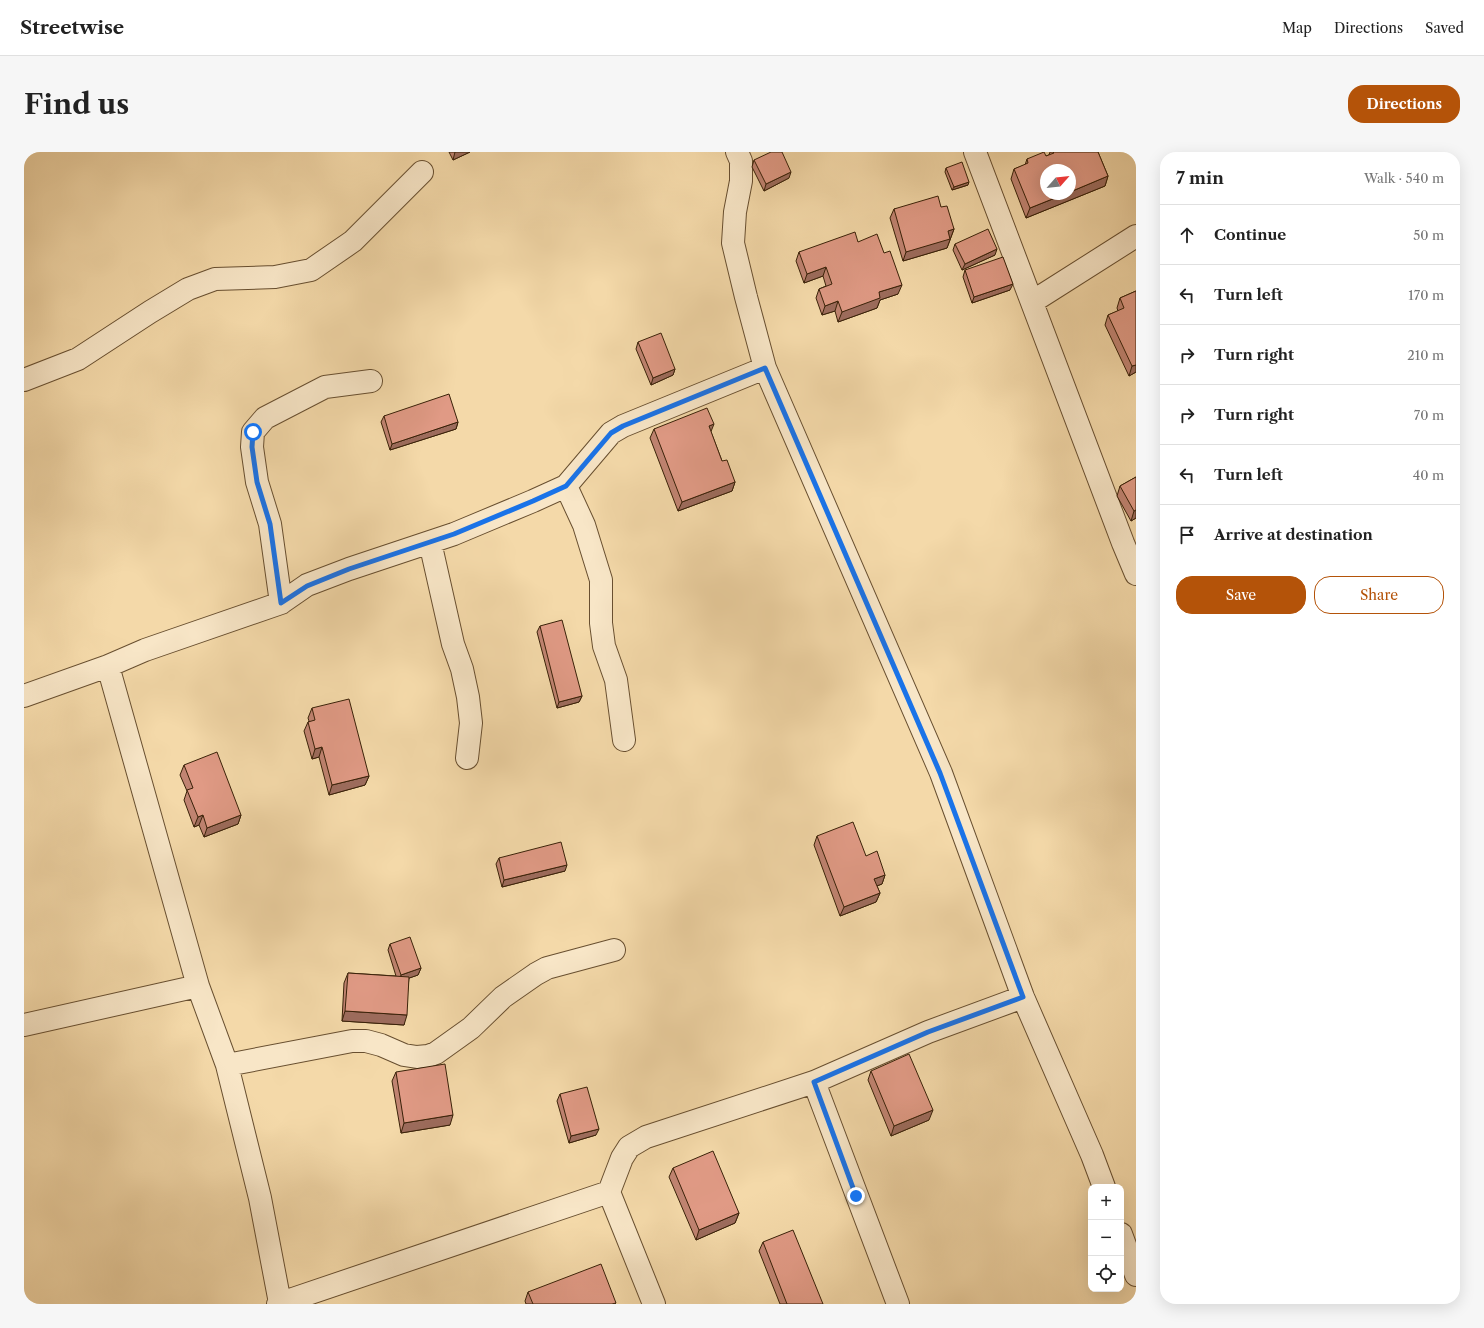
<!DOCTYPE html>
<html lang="en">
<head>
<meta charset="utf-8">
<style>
	:root { --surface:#fff; --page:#f6f6f6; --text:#222; --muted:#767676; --line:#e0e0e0; --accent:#b45309 }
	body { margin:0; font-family:"Libre Caslon Text",serif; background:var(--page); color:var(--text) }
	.controls { position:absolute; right:12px; bottom:12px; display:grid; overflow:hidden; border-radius:8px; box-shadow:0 4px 16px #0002 }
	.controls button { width:36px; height:36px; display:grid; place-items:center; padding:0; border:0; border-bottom:1px solid var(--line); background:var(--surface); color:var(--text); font:20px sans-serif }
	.compass { position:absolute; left:1016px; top:12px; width:36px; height:36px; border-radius:50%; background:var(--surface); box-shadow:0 4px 16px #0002; rotate:63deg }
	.stop { position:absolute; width:12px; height:12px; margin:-9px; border:3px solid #1a73e8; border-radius:50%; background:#fff }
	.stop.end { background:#1a73e8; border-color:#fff; box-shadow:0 1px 4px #0008 }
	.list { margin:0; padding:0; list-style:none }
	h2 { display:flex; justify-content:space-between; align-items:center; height:52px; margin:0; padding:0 16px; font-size:17px }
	h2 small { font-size:13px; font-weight:400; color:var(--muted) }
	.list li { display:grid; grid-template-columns:26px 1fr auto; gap:12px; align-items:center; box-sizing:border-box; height:60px; padding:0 16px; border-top:1px solid var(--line) }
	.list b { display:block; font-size:15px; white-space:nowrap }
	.list em { font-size:13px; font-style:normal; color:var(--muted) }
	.actions { display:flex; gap:8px; padding:12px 16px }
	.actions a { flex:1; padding:9px 0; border:1px solid var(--accent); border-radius:16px; text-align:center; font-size:14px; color:var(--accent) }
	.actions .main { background:var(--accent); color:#fff }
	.icon { flex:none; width:22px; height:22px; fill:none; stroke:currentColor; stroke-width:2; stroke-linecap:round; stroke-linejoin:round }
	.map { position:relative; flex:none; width:1112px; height:1152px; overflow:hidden; border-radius:16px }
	header { display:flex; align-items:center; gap:24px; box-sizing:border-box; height:56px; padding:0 20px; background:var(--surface); border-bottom:1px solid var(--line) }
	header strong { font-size:19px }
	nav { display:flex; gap:22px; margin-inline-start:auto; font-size:14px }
	.intro { display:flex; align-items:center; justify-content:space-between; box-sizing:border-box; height:96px; padding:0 24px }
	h1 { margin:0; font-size:28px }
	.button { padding:10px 18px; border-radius:16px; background:var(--accent); color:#fff; font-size:14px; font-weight:700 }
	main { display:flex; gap:24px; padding:0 24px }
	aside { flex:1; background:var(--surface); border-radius:16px; box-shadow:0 4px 16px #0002 }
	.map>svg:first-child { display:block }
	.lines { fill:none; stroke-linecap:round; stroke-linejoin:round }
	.minor-casing { stroke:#684f30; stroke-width:24 }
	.minor { stroke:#f8e6c7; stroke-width:22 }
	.wall { fill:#c18472; stroke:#392108 }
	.shaded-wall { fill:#9d6c5d; stroke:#392108 }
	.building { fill:#e09a85; stroke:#392108 }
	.route { stroke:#1a73e8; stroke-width:5 }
</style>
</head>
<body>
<header>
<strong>Streetwise</strong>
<nav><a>Map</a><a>Directions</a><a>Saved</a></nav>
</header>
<div class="intro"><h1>Find us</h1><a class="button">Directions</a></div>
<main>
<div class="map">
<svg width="1112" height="1152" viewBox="0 0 1112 1152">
	<rect width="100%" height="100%" fill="#f4d9a9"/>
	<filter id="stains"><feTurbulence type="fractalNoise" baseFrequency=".005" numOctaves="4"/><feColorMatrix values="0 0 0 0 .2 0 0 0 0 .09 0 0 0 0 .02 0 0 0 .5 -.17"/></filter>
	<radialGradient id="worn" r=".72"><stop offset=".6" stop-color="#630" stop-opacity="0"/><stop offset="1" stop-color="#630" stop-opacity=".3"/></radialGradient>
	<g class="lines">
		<g class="minor-casing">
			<path id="minor" d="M713 0 717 9V29L711 60 709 91 722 145 741 216 917 621 999 845 1068 1003 1080 1035
				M951 0 1099 391 1112 422
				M1008 150 1112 84
				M0 228 54 207 126 160 164 137 191 127 251 125 287 118 329 89 398 20
				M542 334 560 373 577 428V471L580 494 592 528 600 588
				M406 390 429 492 438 517 444 545 447 571 443 606
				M257 451 246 372 233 330 228 295 229 280 241 266 301 235 347 229
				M84 514 174 834 203 913 236 1046 256 1151
				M0 544 84 514 121 498 257 451 283 433 325 417 430 382 509 349 542 334 587 281 599 274 741 216
				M0 873 174 834
				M203 913 328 889H342L357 893 380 903 393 905 404 904 412 901 447 876 479 845 512 822 523 816 590 798
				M790 930 874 1152
				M1097 1082 1112 1123
				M254 1152 585 1040
				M630 1152 585 1040 598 1006 605 995 622 985 790 930 904 880 999 845"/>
		</g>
		<use href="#minor" class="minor"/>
	</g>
	<path class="wall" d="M425 0H446L429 8Z
		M1026 0H1074L1084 24 1081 34 1002 66 987 27 990 17 1001 13 1003 7 1022 4 1025 3Z
		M730 8 765 26 740 39 728 15Z
		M922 16 944 33 928 38 921 20Z
		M917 55 930 77 923 96 879 109 866 66 870 57Z
		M834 90 874 142 856 148 853 156 814 170 811 159 798 163 792 146 795 137 802 134 799 124 780 131 772 109 775 100Z
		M931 92 971 103 938 118 929 98Z
		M941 118 986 138 948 151 939 125Z
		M1112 139V220L1105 224 1081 173 1084 163 1094 159 1093 156 1096 146Z
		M614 190 651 217 649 223 627 233 612 197Z
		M360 264 434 270 432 277 366 298 357 270Z
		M630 277 687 280 698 309 711 330 708 339 654 359 626 286Z
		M1112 325V366L1107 369 1093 344 1096 334Z
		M516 474 558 544 555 550 533 556 513 480Z
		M288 556 345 624 341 633 305 643 295 605 288 607 280 579 284 570 285 569 284 566Z
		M160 613 217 663 214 672 180 685 175 673 170 675 160 648 163 639 156 623Z
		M793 684 842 704 861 723 858 732 853 734 856 741 852 750 816 764 790 693Z
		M475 706 541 719 478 735 472 712Z
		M366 792 397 816 394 823 385 826 380 873 318 869 320 831 324 821 372 824 364 798Z
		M847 919 905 968 867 984 844 928Z
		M372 920 426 973 377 981 368 929Z
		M536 942 572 983 545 991 533 949Z
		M649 1016 715 1061 711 1071 672 1088 645 1025Z
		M739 1090 799 1152H756L735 1099Z
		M504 1140 592 1151 591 1152H502L501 1149Z"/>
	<path class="shaded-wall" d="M431 0H446L429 8Z
		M767 20 765 26 740 39 742 32Z
		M1084 24 1081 34 1002 66 1006 56 1041 42H1046V40Z
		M945 30 944 33 928 38 930 35Z
		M930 77 923 96 879 109 882 100 924 79Z
		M973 97 971 103 938 118 941 112Z
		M802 115 799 124 780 131 783 122Z
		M989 132 986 138 948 151 950 145Z
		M878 133 874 142 856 148 853 156 814 170 818 160 855 140Z
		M814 149 811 159 798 163 801 154Z
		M1112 213V220L1105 224 1108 214Z
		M651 217 649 223 627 233 629 226Z
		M434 270 432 277 366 298 368 292Z
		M690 272 686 282 685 274Z
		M711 330 708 339 654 359 658 350Z
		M1112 358V366L1107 369 1110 359Z
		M558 544 555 550 533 556 535 550Z
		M298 595 295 605 288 607 291 597Z
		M345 624 341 633 305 643 308 633Z
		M179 663 175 673 170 675 174 665Z
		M217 663 214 672 180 685 183 676Z
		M543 713 541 719 478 735 480 728Z
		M861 723 858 732 847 736 850 727Z
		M856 741 852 750 816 764 820 755Z
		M397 816 394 823 374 830 377 823Z
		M321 859 383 863 380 873 318 869Z
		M909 958 905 968 867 984 870 974Z
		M429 963 426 973 377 981 380 971Z
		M575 977 572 983 545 991 547 984Z
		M715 1061 711 1071 672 1088 675 1078Z"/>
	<path class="building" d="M747 0H758L767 20 742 32 730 8Z
		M1020 0 1022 4 1030 1 1029 0H1074L1084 24 1046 40V18H1022V42H1041L1006 56 990 17 1004 11 1003 7Z
		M938 10 945 30 930 35 922 16Z
		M914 44 917 55 923 54 930 77 924 79 926 87 882 100 870 57Z
		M964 77 973 97 941 112 931 92Z
		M831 80 834 90 853 82 860 101 866 99 878 133 855 140 856 146 818 160 814 149 801 154 795 137 808 132 802 115 783 122 775 100Z
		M979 105 989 132 950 145 941 118Z
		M1112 139V213L1108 214 1084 163 1100 156 1096 146Z
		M637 181 651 217 629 226 614 190Z
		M425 242 434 270 368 292 360 264Z
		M683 256 690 272 685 274 698 309 703 308 711 330 658 350 630 277Z
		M1112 325V358L1110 359 1096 334Z
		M538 468 558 544 535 550 516 474Z
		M325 547 345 624 308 633 298 595 291 597 284 570 291 568 288 556Z
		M193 600 217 663 183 676 179 663 174 665 163 638 169 636 160 613Z
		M829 670 842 704 853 699 861 723 850 727 856 741 820 755 793 684Z
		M537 690 543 713 480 728 475 706Z
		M386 785 397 816 377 823 366 792Z
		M324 821 385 825 383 863 321 859Z
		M885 902 909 958 870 974 847 919Z
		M421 912 429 963 380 971 372 920Z
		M563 935 575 977 547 984 536 942Z
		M689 999 715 1061 675 1078 649 1016Z
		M769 1078 799 1152H763L739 1090Z
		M577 1112 592 1151 588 1152H509L504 1140Z"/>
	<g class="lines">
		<path class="route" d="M229 280 228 295 233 330 246 372 257 451 283 434 325 417 430 382 509 349 542 334 587 281 599 274 741 216 916 621 999 845 904 880 790 930 832 1044"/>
	</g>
	<rect width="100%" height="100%" filter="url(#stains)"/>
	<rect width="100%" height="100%" fill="url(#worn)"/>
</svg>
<div class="controls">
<button>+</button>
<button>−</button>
<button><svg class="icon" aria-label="locate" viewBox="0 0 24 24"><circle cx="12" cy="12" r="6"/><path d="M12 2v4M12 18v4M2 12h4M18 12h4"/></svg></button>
</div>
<svg class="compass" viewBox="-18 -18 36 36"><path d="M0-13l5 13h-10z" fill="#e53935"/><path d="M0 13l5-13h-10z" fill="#767676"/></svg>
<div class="stop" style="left:229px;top:280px"></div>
<div class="stop end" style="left:832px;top:1044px"></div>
</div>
<aside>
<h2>7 min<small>Walk · 540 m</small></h2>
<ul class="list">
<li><svg class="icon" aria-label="ahead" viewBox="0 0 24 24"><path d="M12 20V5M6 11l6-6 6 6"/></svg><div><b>Continue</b></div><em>50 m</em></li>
<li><svg class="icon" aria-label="left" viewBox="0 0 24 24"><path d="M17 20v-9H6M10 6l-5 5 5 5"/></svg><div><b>Turn left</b></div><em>170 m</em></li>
<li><svg class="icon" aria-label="right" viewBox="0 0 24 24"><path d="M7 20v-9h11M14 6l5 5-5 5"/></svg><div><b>Turn right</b></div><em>210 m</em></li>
<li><svg class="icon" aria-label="right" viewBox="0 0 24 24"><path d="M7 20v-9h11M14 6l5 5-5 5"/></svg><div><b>Turn right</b></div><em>70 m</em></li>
<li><svg class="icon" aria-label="left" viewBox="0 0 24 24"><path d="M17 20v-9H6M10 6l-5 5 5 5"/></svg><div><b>Turn left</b></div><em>40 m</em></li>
<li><svg class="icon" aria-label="arrive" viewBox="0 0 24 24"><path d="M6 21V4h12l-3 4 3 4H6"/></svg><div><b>Arrive at destination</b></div></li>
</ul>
<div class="actions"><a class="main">Save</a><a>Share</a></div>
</aside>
</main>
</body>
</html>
